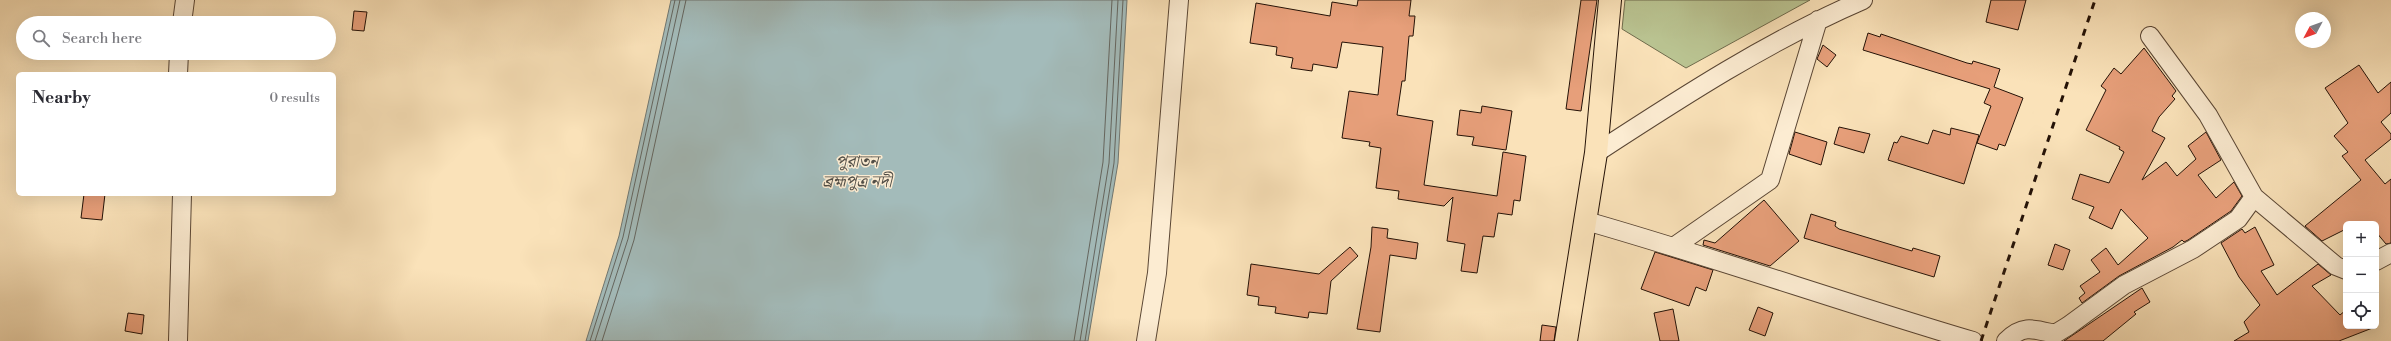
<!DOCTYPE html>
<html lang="en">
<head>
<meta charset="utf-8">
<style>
	:root { --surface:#fff; --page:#f2f2f3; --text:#2b2b33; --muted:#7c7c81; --line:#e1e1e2 }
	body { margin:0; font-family:"Libre Bodoni","Noto Serif Bengali",serif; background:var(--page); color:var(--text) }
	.controls { position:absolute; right:12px; bottom:12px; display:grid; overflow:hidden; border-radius:6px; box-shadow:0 4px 16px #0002 }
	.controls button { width:36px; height:36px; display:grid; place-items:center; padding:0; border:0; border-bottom:1px solid var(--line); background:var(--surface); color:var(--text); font:20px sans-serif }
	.compass { position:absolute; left:2295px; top:12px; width:36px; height:36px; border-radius:50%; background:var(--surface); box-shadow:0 4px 16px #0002; rotate:229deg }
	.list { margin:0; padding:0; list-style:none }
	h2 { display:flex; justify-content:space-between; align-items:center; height:52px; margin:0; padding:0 16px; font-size:17px }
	h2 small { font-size:13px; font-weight:400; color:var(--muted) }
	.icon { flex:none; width:22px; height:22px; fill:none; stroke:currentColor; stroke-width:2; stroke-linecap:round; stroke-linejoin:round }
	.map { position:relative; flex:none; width:2391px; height:341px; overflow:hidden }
	.search { position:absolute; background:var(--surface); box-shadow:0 4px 16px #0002; left:16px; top:16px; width:320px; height:44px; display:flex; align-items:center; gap:10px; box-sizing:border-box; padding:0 14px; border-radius:22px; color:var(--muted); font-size:15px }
	.panel { position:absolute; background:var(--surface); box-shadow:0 4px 16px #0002; left:16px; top:72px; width:320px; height:124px; border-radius:6px }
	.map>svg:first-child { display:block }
	.green { fill:#bac492; stroke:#6f6b4c }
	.water { fill:#a3bbba; stroke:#707772 }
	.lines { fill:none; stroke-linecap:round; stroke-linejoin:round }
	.shore { stroke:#646660; stroke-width:1 }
	.building { fill:#e79f7a; stroke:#241207 }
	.minor-casing { stroke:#5a4634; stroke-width:20 }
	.major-casing { stroke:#241207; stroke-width:24 }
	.minor { stroke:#fcecd2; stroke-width:18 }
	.major { stroke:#fae2b9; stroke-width:22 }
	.rail { stroke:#241207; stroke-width:3; stroke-dasharray:7 7; stroke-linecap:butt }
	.labels { text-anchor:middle; stroke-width:3; stroke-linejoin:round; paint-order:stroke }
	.water-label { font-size:17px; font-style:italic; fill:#504d46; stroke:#fcecd2 }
</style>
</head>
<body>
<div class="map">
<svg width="2391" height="341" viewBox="0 0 2391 341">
	<rect width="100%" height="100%" fill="#fae2b9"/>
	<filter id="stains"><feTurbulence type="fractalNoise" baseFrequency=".005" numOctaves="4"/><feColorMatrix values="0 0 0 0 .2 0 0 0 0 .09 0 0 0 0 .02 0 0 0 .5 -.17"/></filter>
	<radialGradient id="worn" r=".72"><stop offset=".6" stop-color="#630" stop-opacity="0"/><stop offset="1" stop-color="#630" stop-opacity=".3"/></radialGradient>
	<path class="green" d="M1625 0H1810L1686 68 1622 29Z"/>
	<path class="water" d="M671 0H1127L1118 163 1088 341H586L619 236Z"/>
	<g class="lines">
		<path class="shore" d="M590 341 623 237 675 0
			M595 341 628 239 680 0
			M602 341 634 240 686 0
			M1074 341 1103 162 1112 0
			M1080 341 1109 163 1118 0
			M1085 341 1114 163 1123 0"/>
	</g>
	<path class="building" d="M1358 0H1411L1409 16H1415L1413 36H1409L1405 81H1402L1397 115 1433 121 1424 185 1497 196 1503 152 1526 156 1520 201 1514 200 1512 215 1498 213 1494 237 1483 236 1477 273 1461 271 1465 244 1447 241 1453 197 1444 206 1398 199 1399 191 1376 188 1381 148 1369 146 1370 142 1342 138 1349 91 1378 95 1383 47 1342 42 1337 68 1313 64 1312 71 1291 68 1293 58 1276 55 1277 47 1250 43 1256 3 1330 16 1332 2 1357 6Z
		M1581 0H1597L1581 111 1566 109Z
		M1991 0H2026L2018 30 1986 22Z
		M354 11 367 12 364 31 352 30Z
		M1868 33 1880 37 1881 34 1967 63 1972 64 1973 61 2000 69 1994 87 2023 98 2005 146 1999 144 1997 150 1977 143 1991 106 1984 103 1990 89 1863 50Z
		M1823 45 1836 55 1827 67 1817 59Z
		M2144 48 2176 91 2172 96 2175 99 2159 117 2152 131 2165 138 2142 180 2166 162 2177 176 2196 159 2188 146 2206 132 2221 160 2198 175 2216 198 2234 182 2242 196 2231 211 2188 240 2184 242 2182 240 2173 247 2119 276 2082 303 2079 298 2085 293 2080 286 2100 272 2091 260 2106 248 2118 265 2148 238 2121 209 2112 229 2089 218 2094 207 2072 199 2080 174 2109 183 2124 152 2119 149 2120 147 2086 130 2106 90 2101 86 2114 68 2121 74Z
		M2359 65 2378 93 2391 82V113L2381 122 2391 134V139L2365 160 2385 184 2391 179V243L2386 244 2376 232V224H2346V229L2322 241 2305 226 2361 180 2342 156 2348 152 2334 136 2348 123 2325 88Z
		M1482 106 1512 111 1506 150 1472 145 1474 137 1457 135 1460 110 1481 113Z
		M1839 127 1870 134 1864 153 1834 144Z
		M1951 128 1979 135 1964 184 1888 160 1894 142 1897 143 1901 136 1928 144 1933 130 1950 135Z
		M1795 132 1827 142 1821 165 1789 154Z
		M84 194H105L102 220 81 218Z
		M1764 200 1799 241 1770 266 1703 245 1704 240 1715 243Z
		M1811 214 1836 222 1835 226 1839 229 1912 251 1913 248 1940 256 1934 277 1804 238Z
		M1372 227 1388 229 1387 238 1418 243 1416 259 1390 255 1380 332 1357 329 1371 247Z
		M2255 227 2274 265 2261 271 2277 295 2318 264 2331 275 2312 286 2340 315 2346 310V326L2375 327 2339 341H2234L2249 332 2244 322 2260 305 2239 277 2221 243 2242 229 2245 233Z
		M2055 244 2070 250 2063 270 2048 265Z
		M1350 247 1358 256 1331 281 1327 314 1309 312 1308 318 1275 313 1276 307 1258 305 1259 297 1247 295 1251 264 1319 274Z
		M1655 252 1713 270 1706 291 1696 287 1689 306 1641 289Z
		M2142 288 2150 302 2134 312 2136 314 2103 341H2064Z
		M1758 307 1773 313 1765 336 1749 330Z
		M1673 309 1679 341H1660L1654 313Z
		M128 313 144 315 142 334 125 331Z
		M1542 325 1556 327 1554 341H1540Z"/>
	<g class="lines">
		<g class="minor-casing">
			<path id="minor" d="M182 23 185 0
				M2150 36 2208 115 2254 197
				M178 74 179 53
				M1596 153C1682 97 1768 41 1863 0
				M1586 221C1716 258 1844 303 1973 341
				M1675 246 1770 180 1818 20
				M2376 261 2391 253
				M178 341 182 194
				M1146 341 1157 273 1179 0
				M2006 341C2023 324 2034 329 2055 334L2068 326 2124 285 2193 249 2238 219 2254 197 2336 266 2346 270"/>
		</g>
		<g class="major-casing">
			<path id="major" d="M1566 341 1596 153 1610 0"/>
		</g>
		<use href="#minor" class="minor"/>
		<use href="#major" class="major"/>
		<path class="rail" d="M1981 341 2095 0"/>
	</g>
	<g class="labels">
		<g class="water-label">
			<text x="857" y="167">পুরাতন<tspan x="857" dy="20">ব্রহ্মপুত্র নদী</tspan></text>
		</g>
	</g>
	<rect width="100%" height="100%" filter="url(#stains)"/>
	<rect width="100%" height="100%" fill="url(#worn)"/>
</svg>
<div class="controls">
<button>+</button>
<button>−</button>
<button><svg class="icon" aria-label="locate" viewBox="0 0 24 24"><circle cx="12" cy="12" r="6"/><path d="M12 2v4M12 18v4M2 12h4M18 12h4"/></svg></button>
</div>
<svg class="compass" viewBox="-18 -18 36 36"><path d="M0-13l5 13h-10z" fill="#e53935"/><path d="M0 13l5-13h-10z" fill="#7c7c81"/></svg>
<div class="search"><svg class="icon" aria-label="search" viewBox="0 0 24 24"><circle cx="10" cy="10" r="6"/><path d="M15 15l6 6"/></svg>Search here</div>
<section class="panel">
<h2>Nearby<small>0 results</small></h2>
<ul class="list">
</ul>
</section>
</div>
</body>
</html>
